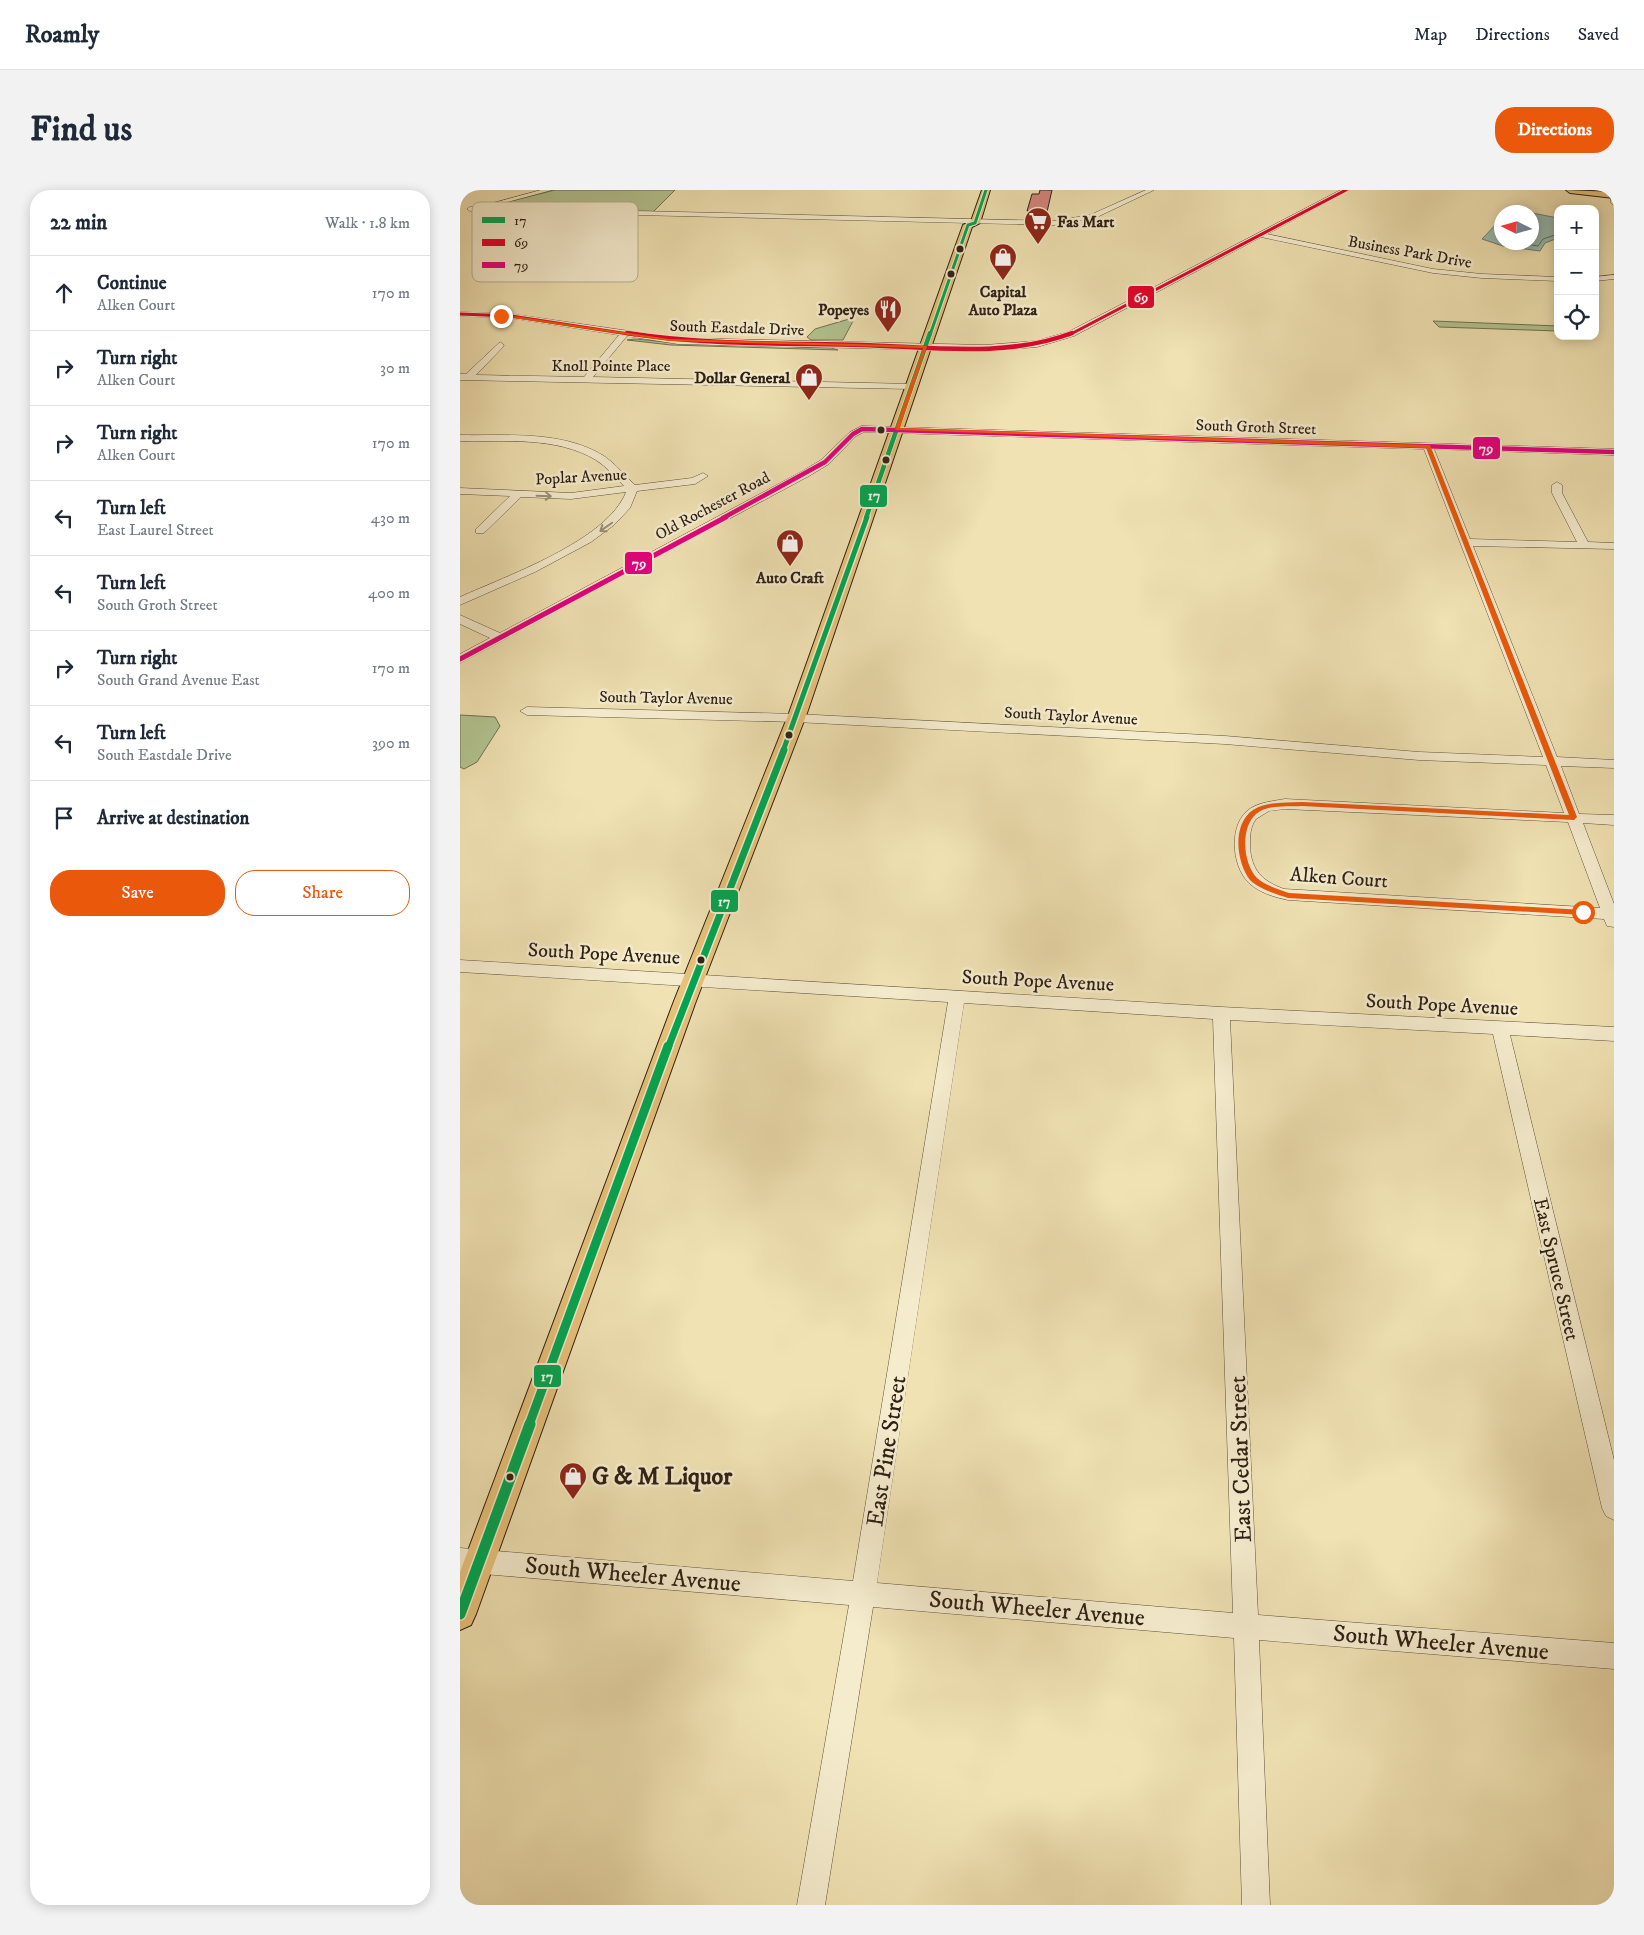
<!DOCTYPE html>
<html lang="en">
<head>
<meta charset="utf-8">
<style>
	:root { --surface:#fff; --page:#f2f2f3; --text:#1f2937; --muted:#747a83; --line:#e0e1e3; --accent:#ea580c }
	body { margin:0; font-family:"IM FELL DW Pica",serif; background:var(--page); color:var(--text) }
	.controls { position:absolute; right:15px; top:15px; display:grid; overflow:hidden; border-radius:10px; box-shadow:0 2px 12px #0003 }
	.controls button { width:45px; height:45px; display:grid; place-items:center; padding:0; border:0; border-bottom:1px solid var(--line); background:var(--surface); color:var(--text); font:25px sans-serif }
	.compass { position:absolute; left:1034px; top:15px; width:45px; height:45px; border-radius:50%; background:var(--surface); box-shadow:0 2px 12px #0003; rotate:275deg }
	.stop { position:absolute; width:15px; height:15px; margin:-11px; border:4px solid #ea580c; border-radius:50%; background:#fff }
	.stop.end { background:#ea580c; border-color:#fff; box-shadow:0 1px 5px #0008 }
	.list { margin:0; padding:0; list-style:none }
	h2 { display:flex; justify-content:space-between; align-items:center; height:65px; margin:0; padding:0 20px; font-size:21px }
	h2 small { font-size:16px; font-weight:400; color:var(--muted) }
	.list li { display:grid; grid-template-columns:32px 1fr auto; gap:15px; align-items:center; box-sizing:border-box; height:75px; padding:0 20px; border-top:1px solid var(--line) }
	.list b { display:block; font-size:19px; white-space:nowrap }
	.list p { margin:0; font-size:16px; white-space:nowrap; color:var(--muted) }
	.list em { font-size:16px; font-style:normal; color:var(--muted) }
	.actions { display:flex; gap:10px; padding:15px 20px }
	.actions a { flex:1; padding:11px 0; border:1px solid var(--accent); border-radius:20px; text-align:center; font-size:18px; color:var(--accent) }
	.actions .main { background:var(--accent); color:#fff }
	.icon { flex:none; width:28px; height:28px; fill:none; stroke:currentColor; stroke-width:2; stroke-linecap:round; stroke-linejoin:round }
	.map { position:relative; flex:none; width:1154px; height:1715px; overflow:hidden; border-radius:20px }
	header { display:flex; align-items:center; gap:30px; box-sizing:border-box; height:70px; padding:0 25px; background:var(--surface); border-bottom:1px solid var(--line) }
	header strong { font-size:24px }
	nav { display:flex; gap:28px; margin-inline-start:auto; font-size:18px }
	.intro { display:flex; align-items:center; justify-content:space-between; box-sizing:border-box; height:120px; padding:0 30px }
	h1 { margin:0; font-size:35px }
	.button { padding:12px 22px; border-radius:20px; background:var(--accent); color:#fff; font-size:18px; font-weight:700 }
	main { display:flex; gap:30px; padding:0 30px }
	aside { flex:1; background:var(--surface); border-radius:20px; box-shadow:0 2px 12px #0003 }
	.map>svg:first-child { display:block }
	.green { fill:#b3c491; stroke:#707253 }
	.water { fill:#9bbdb3; stroke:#6f7e74 }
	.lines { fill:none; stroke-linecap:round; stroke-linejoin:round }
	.shore { stroke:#646e64; stroke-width:1 }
	.building { fill:#d4867c; stroke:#2e2015 }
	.minor-casing { stroke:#5e503c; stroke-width:1 }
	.major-casing { stroke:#2e2015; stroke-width:2 }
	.minor { fill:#f5ecce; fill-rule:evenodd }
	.major { fill:#e8c17a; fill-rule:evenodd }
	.bus-1-far5-casing { stroke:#f5ecce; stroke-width:5 }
	.bus-1-far4-casing { stroke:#f5ecce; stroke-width:6 }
	.bus-1-far3-casing { stroke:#f5ecce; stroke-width:8 }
	.bus-1-far2-casing { stroke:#f5ecce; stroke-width:10 }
	.bus-1-far1-casing { stroke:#f5ecce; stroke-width:12 }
	.bus-1-casing { stroke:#f5ecce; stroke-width:14 }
	.bus-2-far1-casing { stroke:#f5ecce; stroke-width:5 }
	.bus-2-casing { stroke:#f5ecce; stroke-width:6 }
	.bus-3-far1-casing { stroke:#f5ecce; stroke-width:6 }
	.bus-3-casing { stroke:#f5ecce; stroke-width:8 }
	.bus-1-far5 { stroke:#00a651; stroke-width:3 }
	.bus-1-far4 { stroke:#00a651; stroke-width:4.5 }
	.bus-1-far3 { stroke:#00a651; stroke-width:5 }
	.bus-1-far2 { stroke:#00a651; stroke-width:7 }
	.bus-1-far1 { stroke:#00a651; stroke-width:9 }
	.bus-1 { stroke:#00a651; stroke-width:11 }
	.bus-2-far1 { stroke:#e4002b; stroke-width:3 }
	.bus-2 { stroke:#e4002b; stroke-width:4.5 }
	.bus-3-far1 { stroke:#e5007d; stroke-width:4.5 }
	.bus-3 { stroke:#e5007d; stroke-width:5 }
	.oneway { stroke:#9b907b }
	.route { fill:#ea580c }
	.bus-dot { fill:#2e2015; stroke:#f5ecce; stroke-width:2 }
	.labels { text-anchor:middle; stroke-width:5; stroke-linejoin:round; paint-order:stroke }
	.far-poi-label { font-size:16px; font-weight:bold; fill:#2e2015; stroke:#f5ecce }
	.far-street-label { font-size:16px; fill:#2e2015; stroke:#f5ecce }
	.street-label { font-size:20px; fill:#2e2015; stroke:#f5ecce }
	.near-street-label { font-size:24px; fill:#2e2015; stroke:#f5ecce }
	.near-poi-label { font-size:24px; font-weight:bold; fill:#2e2015; stroke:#f5ecce; text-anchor:start }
	.key { fill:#f5ecce; stroke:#b9af96; stroke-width:1 }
	.key-label { font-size:14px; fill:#2e2015 }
	.line-badge { stroke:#f5ecce; stroke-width:2 }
	.badge-label { font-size:14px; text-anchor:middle; font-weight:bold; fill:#fff }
</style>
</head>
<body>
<header>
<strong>Roamly</strong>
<nav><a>Map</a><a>Directions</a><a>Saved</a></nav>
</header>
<div class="intro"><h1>Find us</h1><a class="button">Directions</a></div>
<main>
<aside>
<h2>22 min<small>Walk · 1.8 km</small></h2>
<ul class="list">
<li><svg class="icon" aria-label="ahead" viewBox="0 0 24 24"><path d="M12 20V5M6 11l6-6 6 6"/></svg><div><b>Continue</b><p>Alken Court</p></div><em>170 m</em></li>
<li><svg class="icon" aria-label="right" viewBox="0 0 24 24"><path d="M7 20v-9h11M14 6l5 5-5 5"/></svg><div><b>Turn right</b><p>Alken Court</p></div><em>30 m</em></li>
<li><svg class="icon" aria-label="right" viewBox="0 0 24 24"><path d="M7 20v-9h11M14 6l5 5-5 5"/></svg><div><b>Turn right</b><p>Alken Court</p></div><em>170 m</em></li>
<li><svg class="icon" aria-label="left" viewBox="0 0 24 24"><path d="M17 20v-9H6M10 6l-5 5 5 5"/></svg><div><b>Turn left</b><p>East Laurel Street</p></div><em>430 m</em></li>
<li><svg class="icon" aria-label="left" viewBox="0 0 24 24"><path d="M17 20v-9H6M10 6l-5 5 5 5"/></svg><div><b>Turn left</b><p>South Groth Street</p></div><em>400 m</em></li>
<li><svg class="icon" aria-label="right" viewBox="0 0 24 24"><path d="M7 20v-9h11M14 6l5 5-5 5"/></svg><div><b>Turn right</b><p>South Grand Avenue East</p></div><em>170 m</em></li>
<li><svg class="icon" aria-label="left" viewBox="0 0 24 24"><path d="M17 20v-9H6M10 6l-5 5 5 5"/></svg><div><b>Turn left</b><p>South Eastdale Drive</p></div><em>390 m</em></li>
<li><svg class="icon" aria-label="arrive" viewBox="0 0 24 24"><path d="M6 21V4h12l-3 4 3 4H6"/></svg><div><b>Arrive at destination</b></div></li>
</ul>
<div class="actions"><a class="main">Save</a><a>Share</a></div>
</aside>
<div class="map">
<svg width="1154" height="1715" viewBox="0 0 1154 1715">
	<rect width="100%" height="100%" fill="#f0e2b3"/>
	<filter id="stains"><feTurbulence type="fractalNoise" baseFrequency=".004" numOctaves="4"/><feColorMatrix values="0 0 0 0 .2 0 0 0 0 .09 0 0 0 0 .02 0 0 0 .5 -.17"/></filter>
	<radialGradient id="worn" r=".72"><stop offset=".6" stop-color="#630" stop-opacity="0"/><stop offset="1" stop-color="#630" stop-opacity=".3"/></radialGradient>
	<path class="green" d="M95 0H215L193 22 23 18Z
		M389 129 393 131 383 150H351L347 147 355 139Z
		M973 131 1098 136V141L979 137Z
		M175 149 217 153 371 158 378 160 211 155 167 150Z
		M0 525 35 527 40 536 17 572 4 579 0 577Z"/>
	<path class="water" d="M1072 23 1098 28V48L1085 53 1080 61 1043 56 1022 49 1041 29 1042 52H1072Z"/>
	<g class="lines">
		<path class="shore" d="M1051 52 1078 56 1083 49 1098 44"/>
	</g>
	<path class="building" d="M580 0H592L587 22 567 21 572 4H579Z"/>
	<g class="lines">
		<g class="minor-casing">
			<path id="minor" d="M81 0H92L29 17 26 15Z
				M686 0H694L635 28 594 35 10 21 7 19 10 17 594 31 630 25Z
				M881 0H889L807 44 973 79 1022 84 1098 87V91L1022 88 973 83 801 47 614 146 577 157 525 161 218 154 167 146 133 187 454 194V198L451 199 0 190V184H6L40 152 44 155 43 157 16 185 124 187 159 145 51 128 0 126V122L51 124 218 148 525 155 576 151 608 142Z
				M1154 4V15L1151 13V6Z
				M1154 85V89L1135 91V87Z
				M402 236 1154 259V265L974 259 1010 349 1117 352 1092 303V295L1097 292 1102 295V303L1128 352 1154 353V359L1013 356 1097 567 1154 570V578L1101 576 1119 624 1154 625V635L1123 633 1154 714V737L1147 736 1144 729 828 710C814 707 800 703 789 693 771 676 768 632 791 618 801 612 814 611 825 609L1104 623 1086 575 959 570 765 554 336 532 67 525 60 521 67 517 336 524 765 546 959 562 1083 567 964 259 404 242 396 246 369 274 349 286 0 473V464L30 448 0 434V425L40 443 341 282 361 270 390 242ZM825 619 1108 632 1140 718 824 699C802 691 791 680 790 656 790 646 790 637 796 629L809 621Z
				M0 245C47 246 102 240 144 266 156 274 165 286 175 295L232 288 243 283 248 286 235 294 177 301 170 318 154 335 131 352 75 382 0 415V407C46 386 147 351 166 302L111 309 61 307 24 343H16V339L50 306 0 304V298L111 303 164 296C155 287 147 277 136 270 96 246 45 252 0 251Z
				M0 770 761 817 1154 837V851L1050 845 1154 1270V1330L1146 1326 1142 1318 1033 844 770 830 798 1425 1154 1453V1479L799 1450 810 1715H782L774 1448 413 1417 365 1715H337L389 1415 0 1382V1358L393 1391 488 812 0 782ZM504 813 753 829 773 1423 417 1393Z"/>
		</g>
		<g class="major-casing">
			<path id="major" d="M522 0H530L520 33 512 37 347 523 236 811 16 1424 11 1435 0 1440V1382L214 811 329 523 503 35 511 31Z
				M1106 0 1154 2V8L1110 3Z"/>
		</g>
		<use href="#minor" class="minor"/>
		<use href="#major" class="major"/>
		<g class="bus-1-far5-casing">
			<path id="bus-1-far5" d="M470 145 508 35 515 33 526 0"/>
		</g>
		<g class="bus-1-far4-casing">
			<path id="bus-1-far4" d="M406 328 470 143"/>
		</g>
		<g class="bus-1-far3-casing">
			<path id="bus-1-far3" d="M323 561 407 327"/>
		</g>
		<g class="bus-1-far2-casing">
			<path id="bus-1-far2" d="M208 858 324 560"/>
		</g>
		<g class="bus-1-far1-casing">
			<path id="bus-1-far1" d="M69 1235 208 856"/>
		</g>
		<g class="bus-1-casing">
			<path id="bus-1" d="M0 1424 70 1234"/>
		</g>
		<g class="bus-2-far1-casing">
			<path id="bus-2-far1" d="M0 124 51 126 175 145
				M609 145 886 0"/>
		</g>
		<g class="bus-2-casing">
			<path id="bus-2" d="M167 143C244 155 323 153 402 155 470 157 547 168 612 143"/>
		</g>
		<g class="bus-3-far1-casing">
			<path id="bus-3-far1" d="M263 328 365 272 393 244 402 239 1154 262"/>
		</g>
		<g class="bus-3-casing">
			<path id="bus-3" d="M0 469 266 327"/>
		</g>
		<use href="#bus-1-far5" class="bus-1-far5"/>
		<use href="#bus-1-far4" class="bus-1-far4"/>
		<use href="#bus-1-far3" class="bus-1-far3"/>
		<use href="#bus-1-far2" class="bus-1-far2"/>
		<use href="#bus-1-far1" class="bus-1-far1"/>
		<use href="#bus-1" class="bus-1"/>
		<use href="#bus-2-far1" class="bus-2-far1"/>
		<use href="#bus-2" class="bus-2"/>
		<use href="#bus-3-far1" class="bus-3-far1"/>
		<use href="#bus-3" class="bus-3"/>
	</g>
	<defs><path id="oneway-shaft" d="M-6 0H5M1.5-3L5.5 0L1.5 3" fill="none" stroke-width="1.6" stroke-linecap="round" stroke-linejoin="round" transform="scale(1.25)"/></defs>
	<g class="oneway">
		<use href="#oneway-shaft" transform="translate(84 306) rotate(2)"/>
		<use href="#oneway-shaft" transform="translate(146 337) rotate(145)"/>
	</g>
	<path class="route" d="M41 124 209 149 467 156 440 238 970 255 1117 627 1114 630 842 616C828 617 808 614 796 624 780 638 783 674 797 688 806 696 819 699 829 703L1123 720 1126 722 1123 725 828 708C816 704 799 699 790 690 776 672 772 634 793 620 807 611 826 613 842 612L1109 625 966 258 437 240 435 239 463 158 209 151 40 126Z"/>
	<defs>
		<g id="supermarket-pin" transform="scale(1.4375)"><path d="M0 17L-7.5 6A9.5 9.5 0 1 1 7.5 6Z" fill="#8f2418" stroke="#f5ecce"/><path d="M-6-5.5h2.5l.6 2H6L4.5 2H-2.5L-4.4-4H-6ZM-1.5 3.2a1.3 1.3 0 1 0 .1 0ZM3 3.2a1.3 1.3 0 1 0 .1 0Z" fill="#fff"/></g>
		<g id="shop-pin" transform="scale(1.4375)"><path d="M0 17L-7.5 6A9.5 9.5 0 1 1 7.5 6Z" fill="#8f2418" stroke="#f5ecce"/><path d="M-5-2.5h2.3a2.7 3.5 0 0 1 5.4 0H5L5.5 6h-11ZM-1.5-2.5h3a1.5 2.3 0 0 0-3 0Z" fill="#fff"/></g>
		<g id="restaurant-pin" transform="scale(1.4375)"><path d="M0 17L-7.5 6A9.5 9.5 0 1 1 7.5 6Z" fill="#8f2418" stroke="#f5ecce"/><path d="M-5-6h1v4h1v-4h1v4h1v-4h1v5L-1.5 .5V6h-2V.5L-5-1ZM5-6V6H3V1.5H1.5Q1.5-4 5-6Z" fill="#fff"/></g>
	</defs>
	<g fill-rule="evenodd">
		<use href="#supermarket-pin" x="578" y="31"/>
		<use href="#shop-pin" x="543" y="67"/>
		<use href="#restaurant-pin" x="428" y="119"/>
		<use href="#shop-pin" x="349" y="187"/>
		<use href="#shop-pin" x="330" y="353"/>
		<use href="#shop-pin" x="113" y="1286"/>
	</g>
	<g class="bus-dot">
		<circle cx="500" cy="59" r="4.5"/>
		<circle cx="491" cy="84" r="4.5"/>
		<circle cx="421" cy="240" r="4.5"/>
		<circle cx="426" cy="270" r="4.5"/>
		<circle cx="329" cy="545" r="4.5"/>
		<circle cx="241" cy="770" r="4.5"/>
		<circle cx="50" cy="1287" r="4.5"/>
	</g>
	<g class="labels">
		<g class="far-poi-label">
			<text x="597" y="37" text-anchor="start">Fas Mart</text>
			<text x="543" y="107">Capital<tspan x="543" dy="18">Auto Plaza</tspan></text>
			<text x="409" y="125" text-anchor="end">Popeyes</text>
			<text x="330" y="193" text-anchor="end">Dollar General</text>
			<text x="330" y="393">Auto Craft</text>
		</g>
		<g class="far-street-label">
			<text transform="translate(950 61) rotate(10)" y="6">Business Park Drive</text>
			<text transform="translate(277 137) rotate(2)" y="6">South Eastdale Drive</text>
			<text x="151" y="181">Knoll Pointe Place</text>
			<text transform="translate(796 236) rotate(2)" y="6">South Groth Street</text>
			<text transform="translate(121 286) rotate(-3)" y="6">Poplar Avenue</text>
			<text transform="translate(252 315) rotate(-28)" y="6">Old Rochester Road</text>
			<text transform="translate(206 507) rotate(1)" y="6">South Taylor Avenue</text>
			<text transform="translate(611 525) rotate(3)" y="6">South Taylor Avenue</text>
		</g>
		<g class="street-label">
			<text transform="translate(879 687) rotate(4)" y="7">Alken Court</text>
			<text transform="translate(144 763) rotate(3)" y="7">South Pope Avenue</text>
			<text transform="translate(578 790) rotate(3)" y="7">South Pope Avenue</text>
			<text transform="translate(982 814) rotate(3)" y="7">South Pope Avenue</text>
			<text transform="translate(1097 1079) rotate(77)" y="7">East Spruce Street</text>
		</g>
		<g class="near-street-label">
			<text transform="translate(426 1261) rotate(-81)" y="8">East Pine Street</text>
			<text transform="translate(780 1269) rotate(-92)" y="8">East Cedar Street</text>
			<text transform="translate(173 1384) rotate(5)" y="8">South Wheeler Avenue</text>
			<text transform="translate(577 1418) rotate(5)" y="8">South Wheeler Avenue</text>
			<text transform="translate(981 1452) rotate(5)" y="8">South Wheeler Avenue</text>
		</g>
		<g class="near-poi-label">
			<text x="132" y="1294">G &amp; M Liquor</text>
		</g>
	</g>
	<rect x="12" y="12" width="166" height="80" rx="8" class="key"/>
	<rect x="22" y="27" width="23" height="6" fill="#00a651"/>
	<rect x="22" y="49" width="23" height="7" fill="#e4002b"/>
	<rect x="22" y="72" width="23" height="6" fill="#e5007d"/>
	<g class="key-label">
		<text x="54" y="35">17</text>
		<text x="54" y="57">69</text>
		<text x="54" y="80">79</text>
	</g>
	<g class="line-badge">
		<rect x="667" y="95" width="28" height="24" rx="5" fill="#e4002b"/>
		<rect x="1012" y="246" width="29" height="24" rx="5" fill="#e5007d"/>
		<rect x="399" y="294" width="29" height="24" rx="5" fill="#00a651"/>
		<rect x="164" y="361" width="29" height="24" rx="5" fill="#e5007d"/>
		<rect x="250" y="699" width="29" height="24" rx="5" fill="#00a651"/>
		<rect x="73" y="1174" width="29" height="24" rx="5" fill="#00a651"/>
	</g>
	<g class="badge-label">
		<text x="681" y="112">69</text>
		<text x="1026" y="263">79</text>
		<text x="414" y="310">17</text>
		<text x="179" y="378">79</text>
		<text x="264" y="716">17</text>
		<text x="87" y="1191">17</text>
	</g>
	<rect width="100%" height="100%" filter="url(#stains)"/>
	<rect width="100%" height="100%" fill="url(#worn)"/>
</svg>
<div class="controls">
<button>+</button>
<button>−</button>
<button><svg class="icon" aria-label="locate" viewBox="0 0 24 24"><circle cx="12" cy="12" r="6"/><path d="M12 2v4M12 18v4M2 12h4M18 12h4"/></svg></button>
</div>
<svg class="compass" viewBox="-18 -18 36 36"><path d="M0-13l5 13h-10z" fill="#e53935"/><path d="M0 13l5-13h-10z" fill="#747a83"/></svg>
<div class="stop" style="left:1123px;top:722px"></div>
<div class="stop end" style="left:41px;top:126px"></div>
</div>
</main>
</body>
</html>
